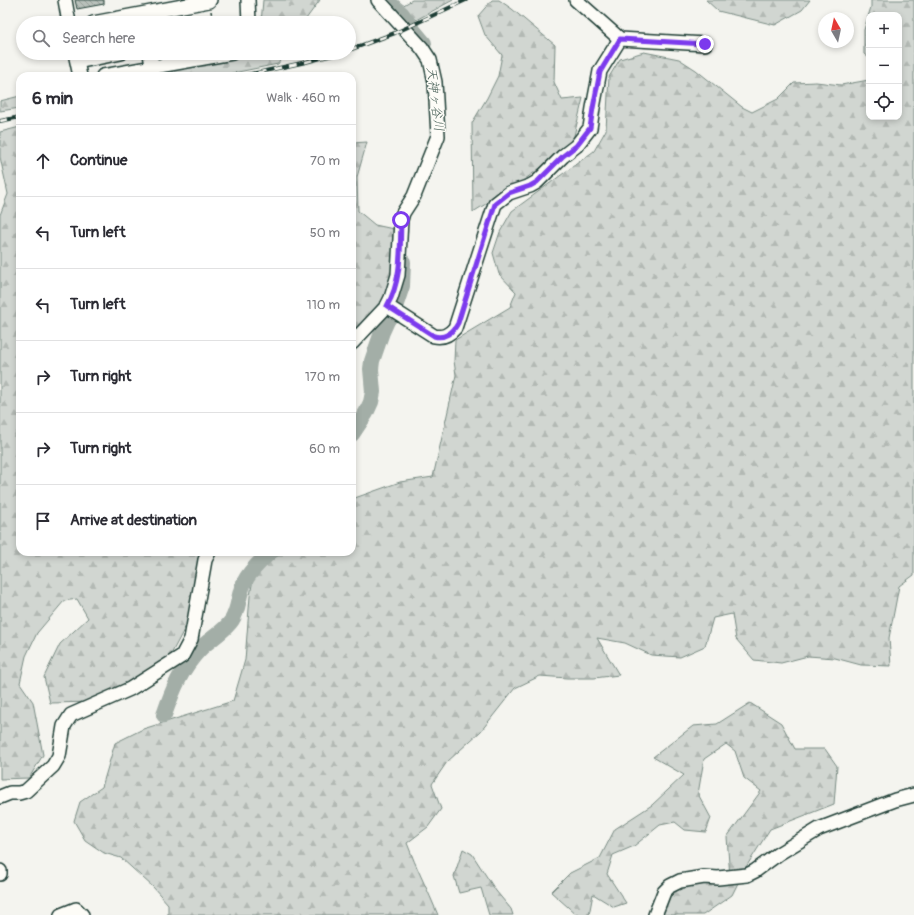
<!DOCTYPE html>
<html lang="en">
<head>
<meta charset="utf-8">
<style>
	:root { --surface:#fff; --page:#f7f7f7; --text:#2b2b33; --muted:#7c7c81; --line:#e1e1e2 }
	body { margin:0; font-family:Pangolin,"Klee One",sans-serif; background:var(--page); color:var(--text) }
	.controls { position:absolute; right:12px; top:12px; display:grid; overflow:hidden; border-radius:8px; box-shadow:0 2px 6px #0003 }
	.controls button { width:36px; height:36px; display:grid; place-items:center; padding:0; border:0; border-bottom:1px solid var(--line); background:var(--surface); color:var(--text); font:20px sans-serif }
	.compass { position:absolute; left:818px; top:12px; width:36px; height:36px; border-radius:50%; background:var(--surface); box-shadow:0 2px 6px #0003; rotate:351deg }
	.stop { position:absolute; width:12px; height:12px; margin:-9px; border:3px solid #7c3aed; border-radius:50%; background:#fff }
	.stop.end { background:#7c3aed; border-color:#fff; box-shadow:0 1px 4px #0008 }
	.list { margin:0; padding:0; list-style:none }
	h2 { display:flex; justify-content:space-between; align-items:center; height:52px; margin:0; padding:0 16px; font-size:17px }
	h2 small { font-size:13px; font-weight:400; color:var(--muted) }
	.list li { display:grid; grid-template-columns:26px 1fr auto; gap:12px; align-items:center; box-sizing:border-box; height:72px; padding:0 16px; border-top:1px solid var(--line) }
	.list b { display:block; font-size:15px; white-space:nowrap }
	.list em { font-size:13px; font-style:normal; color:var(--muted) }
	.icon { flex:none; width:22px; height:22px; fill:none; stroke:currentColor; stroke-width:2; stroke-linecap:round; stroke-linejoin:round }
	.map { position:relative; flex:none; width:914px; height:915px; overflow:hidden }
	.search { position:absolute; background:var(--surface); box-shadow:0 2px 6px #0003; left:16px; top:16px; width:340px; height:44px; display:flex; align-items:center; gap:10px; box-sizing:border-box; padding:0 14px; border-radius:22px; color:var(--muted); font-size:15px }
	.panel { position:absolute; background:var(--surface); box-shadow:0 2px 6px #0003; left:16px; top:72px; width:340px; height:484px; border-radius:12px }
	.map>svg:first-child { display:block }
	.forest { fill:url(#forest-firs); stroke:#788a82 }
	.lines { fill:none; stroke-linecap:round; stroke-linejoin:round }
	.river { stroke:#a3aea7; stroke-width:16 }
	.building { fill:url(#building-back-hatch); stroke:#1f3d34 }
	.minor-casing { stroke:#1f3d34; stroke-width:16 }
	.path { stroke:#1f3d34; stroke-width:1.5; stroke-dasharray:3 3; stroke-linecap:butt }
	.minor { stroke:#fdfcf7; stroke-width:13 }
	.rail-casing { stroke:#1f3d34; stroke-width:4 }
	.rail { stroke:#fdfcf7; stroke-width:2.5; stroke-dasharray:8; stroke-linecap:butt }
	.route { stroke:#7c3aed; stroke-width:5 }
	.labels { text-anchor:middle; stroke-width:3; stroke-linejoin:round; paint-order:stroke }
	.water-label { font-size:13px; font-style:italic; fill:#475f56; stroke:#fdfcf7 }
</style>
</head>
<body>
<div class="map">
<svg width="914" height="915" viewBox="0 0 914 915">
	<defs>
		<pattern id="forest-firs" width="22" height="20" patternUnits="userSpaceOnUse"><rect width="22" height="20" fill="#d1d6d1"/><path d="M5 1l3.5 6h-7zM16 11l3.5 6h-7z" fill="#b3b9b4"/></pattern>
		<pattern id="building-back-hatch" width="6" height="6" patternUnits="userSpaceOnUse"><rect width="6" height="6" fill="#b9c1bb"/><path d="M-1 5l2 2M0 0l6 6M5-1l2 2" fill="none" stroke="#969e99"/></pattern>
	</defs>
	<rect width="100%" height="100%" fill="#f4f4ef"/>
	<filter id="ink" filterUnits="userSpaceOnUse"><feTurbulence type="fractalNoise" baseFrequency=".025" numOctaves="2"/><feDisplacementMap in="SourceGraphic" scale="8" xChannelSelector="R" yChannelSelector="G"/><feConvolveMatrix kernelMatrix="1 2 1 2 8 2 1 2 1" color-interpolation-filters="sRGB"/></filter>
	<g filter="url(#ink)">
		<path class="forest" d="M263 0H320L303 23H261Z
			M412 0H453L414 21 402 6Z
			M492 0H499L512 9 555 45 554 82 562 100 583 98 573 140 554 158 521 182 473 212 472 123 487 98 498 76 502 55 485 35 478 16Z
			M706 0H810L802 10 775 25 718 11Z
			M871 0H914V575L899 586 889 638 891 666 861 665 835 658 808 656 781 663 754 660 736 639 732 614 713 618 705 646 680 657 651 655 625 643 597 638 619 675 594 678H567L540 676 515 688 481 731 447 762 432 784 441 809 428 827 407 843C416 868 428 890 438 915H168V904L153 887 121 858 104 853 85 840 74 821 80 802 102 787 115 743 143 729 233 701 245 660 250 596 254 573 283 552H352V499L400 482 433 477 456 375 454 361 455 340 510 307 516 292 499 274 493 253 500 232 512 211 594 151 606 130 609 77 620 59 644 52 679 59 696 70 742 107 752 112 778 99 794 83 816 82 841 85 869 80V117H899V15H869V58L864 54V30L871 7Z
			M261 53H285L278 64 218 76H132Z
			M20 96V108L0 111V101Z
			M20 127V552H205L188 622 166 664 94 702 50 703 44 677 60 644 88 618 77 599 64 601 37 633 26 656 20 683 33 702 43 755 29 778 0 779V215L8 194 0 157V132Z
			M367 142 357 177 358 211 375 225 398 230 392 288 365 324 352 335V143Z
			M750 703 781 723 795 749H825L837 766 834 804 770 829 746 867 732 895 703 915H655V904L683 882 730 877 727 837 761 791 744 778 735 751 726 744 704 759 698 794 711 818 706 832 685 830 675 822 660 825 634 846 613 855 607 874 626 903 614 907 593 894 589 915H577L551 892 570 873 600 858 615 829 652 805 684 775 653 757 693 726 717 724Z
			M463 849 472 854 496 891 511 909 513 915H489L481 888 459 893 454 876Z"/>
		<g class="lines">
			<path class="river" d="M386 0 402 14 414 31 424 43
				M352 434 366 413 371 402 373 392 371 369 372 361 382 332 387 321 394 310 402 286 403 262
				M164 715C173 689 181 669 200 649 210 639 225 631 232 620 238 610 238 601 241 591 245 575 259 563 270 552"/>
		</g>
		<path class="building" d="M75 0H104V4L77 9Z"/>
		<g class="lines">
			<g class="minor-casing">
				<path id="minor" d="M65 0 69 23
					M248 0 249 23
					M576 0 620 39 705 44
					M93 23 209 1 210 0
					M75 53 80 76
					M150 53 152 67
					M77 62 121 53
					M103 76 232 53
					M387 306 434 336C443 338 449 335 455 328L495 204 509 193 530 186 537 182 563 156 576 146 590 128 593 108 600 71 620 39
					M352 343 387 306 391 298 398 275 401 220 403 213 414 196 438 136 435 82 430 60 422 48 378 0
					M0 797 10 793H19L26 791 53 766 59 756 64 726 71 715 130 689 182 656 191 639 205 560 209 552
					M0 871V874
					M61 915 76 909 82 915
					M655 915 664 892 670 886 680 881 704 877 718 878 747 875 755 871 778 854 819 829 895 800 914 795"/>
			</g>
			<path class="path" d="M211 11 213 23"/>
			<use href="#minor" class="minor"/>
			<g class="rail-casing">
				<path id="rail" d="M349 50 395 33 466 0
					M242 76 306 62 340 53
					M0 121 20 117"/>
			</g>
			<use href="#rail" class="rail"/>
		</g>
	</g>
	<g class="lines" filter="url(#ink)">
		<path class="route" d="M401 220C400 250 402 280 387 306L434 336C444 339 453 333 458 323L495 204 509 193 530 186 537 182 563 156 576 146 590 128 593 108 600 72 620 39 705 44"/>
	</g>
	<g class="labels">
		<g class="water-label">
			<text transform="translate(436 99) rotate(83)" y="5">天神ヶ谷川</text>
		</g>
	</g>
</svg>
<div class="controls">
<button>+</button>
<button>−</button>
<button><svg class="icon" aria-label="locate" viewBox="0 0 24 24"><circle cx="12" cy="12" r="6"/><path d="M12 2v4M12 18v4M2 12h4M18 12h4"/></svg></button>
</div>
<svg class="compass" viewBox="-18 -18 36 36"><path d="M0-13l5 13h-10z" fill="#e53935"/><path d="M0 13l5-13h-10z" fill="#7c7c81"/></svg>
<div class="stop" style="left:401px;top:220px"></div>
<div class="stop end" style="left:705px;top:44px"></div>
<div class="search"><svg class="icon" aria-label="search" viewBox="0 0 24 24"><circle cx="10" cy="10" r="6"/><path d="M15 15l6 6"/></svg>Search here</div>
<section class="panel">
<h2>6 min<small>Walk · 460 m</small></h2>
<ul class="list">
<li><svg class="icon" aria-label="ahead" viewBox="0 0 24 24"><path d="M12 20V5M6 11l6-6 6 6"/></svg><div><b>Continue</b></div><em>70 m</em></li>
<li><svg class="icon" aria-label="left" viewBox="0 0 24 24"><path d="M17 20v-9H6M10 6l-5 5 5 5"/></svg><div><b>Turn left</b></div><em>50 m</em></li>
<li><svg class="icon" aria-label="left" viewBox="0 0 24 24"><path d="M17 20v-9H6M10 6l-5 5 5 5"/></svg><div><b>Turn left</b></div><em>110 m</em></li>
<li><svg class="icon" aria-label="right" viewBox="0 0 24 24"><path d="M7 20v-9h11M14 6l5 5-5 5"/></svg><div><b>Turn right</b></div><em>170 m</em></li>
<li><svg class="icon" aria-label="right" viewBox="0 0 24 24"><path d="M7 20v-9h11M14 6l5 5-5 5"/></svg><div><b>Turn right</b></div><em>60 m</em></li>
<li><svg class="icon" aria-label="arrive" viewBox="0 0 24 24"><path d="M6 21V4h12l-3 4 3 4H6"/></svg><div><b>Arrive at destination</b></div></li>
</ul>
</section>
</div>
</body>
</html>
